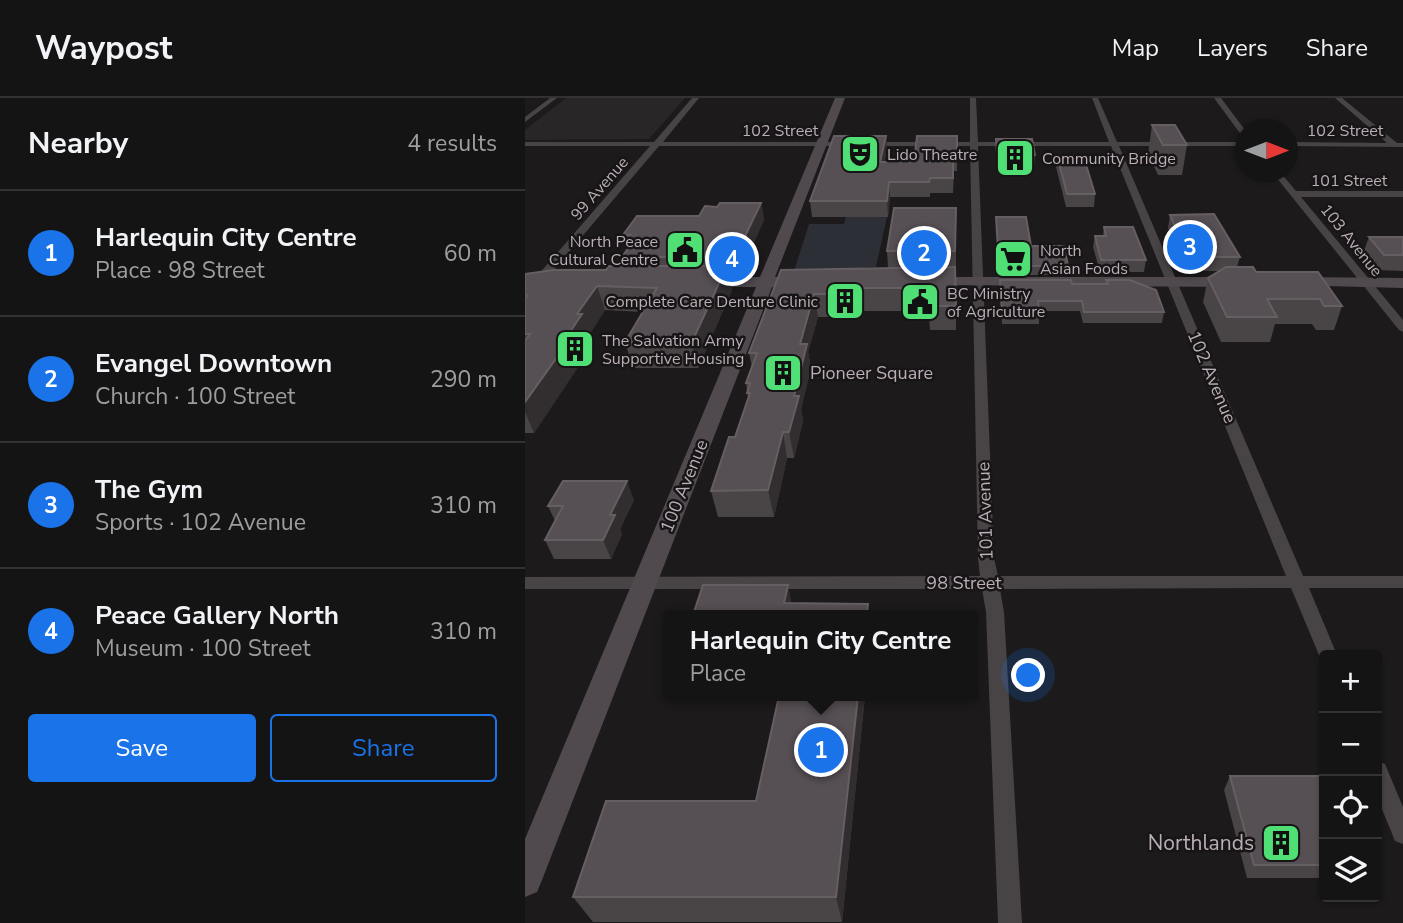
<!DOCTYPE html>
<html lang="en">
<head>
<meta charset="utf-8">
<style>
	:root { --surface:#151414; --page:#222122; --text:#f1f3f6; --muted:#9d9ea0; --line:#343334; --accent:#1a73e8 }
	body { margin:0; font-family:"Nunito Sans",sans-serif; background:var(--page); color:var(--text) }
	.controls { position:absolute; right:21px; bottom:21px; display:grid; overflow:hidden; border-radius:7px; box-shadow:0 2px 5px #0004 }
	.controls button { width:63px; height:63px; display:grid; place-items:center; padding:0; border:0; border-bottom:2px solid var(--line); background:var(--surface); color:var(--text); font:35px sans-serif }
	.compass { position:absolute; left:710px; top:21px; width:63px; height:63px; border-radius:50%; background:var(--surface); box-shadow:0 2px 5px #0004; rotate:90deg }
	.you { position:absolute; left:504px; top:578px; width:24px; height:24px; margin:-18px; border:5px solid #fff; border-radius:50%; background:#1a73e8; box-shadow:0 0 0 10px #1a73e833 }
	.badge { display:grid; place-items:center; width:46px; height:46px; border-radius:50%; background:var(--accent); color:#fff; font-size:23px; font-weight:700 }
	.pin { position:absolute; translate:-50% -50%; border:4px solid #fff; box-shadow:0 2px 7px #0006 }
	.popup { position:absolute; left:138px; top:512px; width:315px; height:91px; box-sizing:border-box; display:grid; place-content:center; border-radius:7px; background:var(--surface); filter:drop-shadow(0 2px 5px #0005); font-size:23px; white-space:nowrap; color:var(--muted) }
	.popup b { font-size:26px; color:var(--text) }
	.popup::after { content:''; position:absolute; left:50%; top:100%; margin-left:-14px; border:14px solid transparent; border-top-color:var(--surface) }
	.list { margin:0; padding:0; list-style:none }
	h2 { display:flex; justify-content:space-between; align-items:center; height:91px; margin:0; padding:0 28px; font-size:30px }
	h2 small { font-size:23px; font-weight:400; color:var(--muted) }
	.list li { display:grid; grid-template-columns:46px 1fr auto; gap:21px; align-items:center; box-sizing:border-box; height:126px; padding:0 28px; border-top:2px solid var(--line) }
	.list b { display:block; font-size:26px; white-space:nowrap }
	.list p { margin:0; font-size:23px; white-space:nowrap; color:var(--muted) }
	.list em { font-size:23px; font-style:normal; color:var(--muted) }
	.actions { display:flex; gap:14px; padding:21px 28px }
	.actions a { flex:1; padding:16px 0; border:2px solid var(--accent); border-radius:7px; text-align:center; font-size:24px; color:var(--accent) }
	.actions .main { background:var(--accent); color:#fff }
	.icon { flex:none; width:38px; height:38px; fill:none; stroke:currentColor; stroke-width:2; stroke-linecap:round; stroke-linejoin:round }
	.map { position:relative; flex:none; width:878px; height:825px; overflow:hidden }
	header { display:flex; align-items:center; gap:42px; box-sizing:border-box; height:98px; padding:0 35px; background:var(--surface); border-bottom:2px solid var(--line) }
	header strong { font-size:33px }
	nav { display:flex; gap:38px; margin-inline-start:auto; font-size:24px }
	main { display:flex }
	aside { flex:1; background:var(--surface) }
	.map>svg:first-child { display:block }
	.built { fill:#292627 }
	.green { fill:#2d2f36 }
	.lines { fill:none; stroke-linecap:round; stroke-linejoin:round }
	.minor { fill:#484345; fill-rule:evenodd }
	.secondary { fill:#504a4e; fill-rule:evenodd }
	.wall { fill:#494446 }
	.shaded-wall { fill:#322e30 }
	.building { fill:#564f53; stroke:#655e62; stroke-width:2 }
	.labels { text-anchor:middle; stroke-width:5; stroke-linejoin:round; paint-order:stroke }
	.far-street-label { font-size:16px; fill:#baaeb7; stroke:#171516 }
	.far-poi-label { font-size:16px; fill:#baaeb7; stroke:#171516; text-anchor:start }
	.poi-label { font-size:18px; fill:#baaeb7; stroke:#171516; text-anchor:start }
	.street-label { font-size:18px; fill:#baaeb7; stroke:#171516 }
	.near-poi-label { font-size:21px; fill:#baaeb7; stroke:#171516; text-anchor:end }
</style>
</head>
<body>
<header>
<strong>Waypost</strong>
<nav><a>Map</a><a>Layers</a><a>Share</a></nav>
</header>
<main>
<aside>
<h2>Nearby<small>4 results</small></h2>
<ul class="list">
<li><span class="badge">1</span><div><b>Harlequin City Centre</b><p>Place · 98 Street</p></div><em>60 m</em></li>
<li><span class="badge">2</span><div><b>Evangel Downtown</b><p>Church · 100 Street</p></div><em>290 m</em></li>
<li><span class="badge">3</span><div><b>The Gym</b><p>Sports · 102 Avenue</p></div><em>310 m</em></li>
<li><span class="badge">4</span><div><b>Peace Gallery North</b><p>Museum · 100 Street</p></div><em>310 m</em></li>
</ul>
<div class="actions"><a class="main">Save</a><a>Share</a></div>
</aside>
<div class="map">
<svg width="878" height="825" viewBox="0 0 878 825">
	<rect width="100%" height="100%" fill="#1c1a1b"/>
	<path class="built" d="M41 0H160L124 41 0 42V32Z"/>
	<path class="green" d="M321 119H362L351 169H340L339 173H269L284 126H319Z"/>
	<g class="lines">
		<path class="minor" d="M25 0H32L0 24V19Z
			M167 0H174L138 44H445V0H451L453 44H584L567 0H573L592 44H720V48H594L778 478H878V490H784L812 557H799V563L794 557 766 490 475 491 479 514 497 825H473L461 514 457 491H0V479L455 478 453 460 445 48H134L4 201 0 202V192L125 48H0V44H129ZM453 48H586L761 478H473L469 460Z
			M689 0H696L720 32V38H717Z
			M810 0H817L872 45H878V49L762 48V44L862 45Z
			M747 74H755L771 93H878V99H776L878 222V234L874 232Z
			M852 663 860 666 878 709V746L870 743 852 699Z"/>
		<path class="secondary" d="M310 0H320L250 179H283L291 184 283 189H247L17 782 12 794 0 799V741L231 189H174L166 184 174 179H235Z
			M402 179H710L718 184 710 189 396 187 394 184 396 181Z
			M769 179 878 180V190L763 187 761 184Z"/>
	</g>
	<path class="wall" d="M627 27 662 47 657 77H633L623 56Z
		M361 38 362 52 359 64H389L432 38V73H429L428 95H405V99H365L363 119H287L285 103Z
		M471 41 510 57 509 67H472Z
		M532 57 570 96 569 109H541L531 69Z
		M236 105 239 122 214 177H204L207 192 173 270H108L100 244 118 214 80 212 64 237 66 242 57 255 59 260 9 335H0V176L81 172 99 168 97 159 102 151 98 137 174 118 192 109Z
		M431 110V232H405L404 219H381V213H338L337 219H293L283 254 286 270 276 311 278 323 269 360H262L249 419H193L186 393 210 339 223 301 221 285 227 269 224 255 256 172 363 170 362 153Z
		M645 117 715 159 712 169 731 174 817 208 809 232H791L787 226H750L745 244H696L678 204 683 180 694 173H660L643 130Z
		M471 119 506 148 543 168 542 177H474Z
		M579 129 621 162 619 174H575L568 149 570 138H578Z
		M844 139H878V173L853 172 838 155Z
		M475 182 547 186H581V182L639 214 637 225H558L555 213H514V226H477Z
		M109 402 95 431 97 436 86 461H29L20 442 30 423 23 408Z
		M340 598 317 824H68L48 799 231 703Z
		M705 678H799V780H722L699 692Z"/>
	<path class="shaded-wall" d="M361 38 362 52 356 79 355 64Z
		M364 84 365 99 363 119 362 103Z
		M236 105 239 122 214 177 210 159Z
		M202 168 207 192 173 270 167 244Z
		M72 188 80 212 64 237 66 242 57 255 59 260 9 335 0 314V304L45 234 52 216Z
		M336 190 338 213 337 219 335 196Z
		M289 196 293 219 283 254 286 270 276 311 278 323 269 360 264 334 269 298 275 246Z
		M258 334 262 360 249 419 243 392Z
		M102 383 109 402 95 431 97 436 86 461 78 442 85 417Z
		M263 487 269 517 259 505Z
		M333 598H340L317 824 311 799Z"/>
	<path class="building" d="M627 27H650L662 47H638Z
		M309 38H361L355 64H389L392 38H432V58H428V80H405L404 84H364L362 103H285Z
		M471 41H507L510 57 472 56Z
		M532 57H558L570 96H542Z
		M195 105H236L210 159H97L109 142H101L105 137H98L112 118H174L180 108 192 109Z
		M369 110H431L430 153H362Z
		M689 116 715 159H663L645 117Z
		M471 119H501L506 148H539L543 168H474Z
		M579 129H608L621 162H576L570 138H581Z
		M844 139H878V157H859Z
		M84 168H202L167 244H100L132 190 72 188 52 216H57L45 234H50L0 304V243L5 236H0V201L2 198 0 196V176L29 172H81Z
		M430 169 431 208H404L405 196H380V190H336L335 196H289L275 246H282L269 298H274L264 334H258L243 392 186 393 204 339H210L225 295H222L225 285H221L232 255H224L256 172Z
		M701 169H728L731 174H793L817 208H799L795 201H742L752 219H702L683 180Z
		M475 182H546L547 186H583L581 182H605L631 192 639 214H559L557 203H513L514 215H477Z
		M38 383H102L85 417H90L78 442H20L38 408H23Z
		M178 487H263L259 505 343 506 342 517H168Z
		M254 598H333L311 799H48L81 703H231Z
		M705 678H799V767H729Z"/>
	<defs>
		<g id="theatre-square" transform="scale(2.0125)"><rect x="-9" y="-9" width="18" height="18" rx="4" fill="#50df75" stroke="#171516"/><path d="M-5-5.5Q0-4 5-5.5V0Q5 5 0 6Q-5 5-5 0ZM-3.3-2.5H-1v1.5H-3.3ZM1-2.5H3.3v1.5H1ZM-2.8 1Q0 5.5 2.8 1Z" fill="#111"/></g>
		<g id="building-square" transform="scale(2.0125)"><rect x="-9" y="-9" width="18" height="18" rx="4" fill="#50df75" stroke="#171516"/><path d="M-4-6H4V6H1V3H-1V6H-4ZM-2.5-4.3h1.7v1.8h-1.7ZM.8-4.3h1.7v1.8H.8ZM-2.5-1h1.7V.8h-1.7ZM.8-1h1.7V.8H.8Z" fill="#111"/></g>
		<g id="civic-square" transform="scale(2.0125)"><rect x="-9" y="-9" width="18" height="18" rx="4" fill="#50df75" stroke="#171516"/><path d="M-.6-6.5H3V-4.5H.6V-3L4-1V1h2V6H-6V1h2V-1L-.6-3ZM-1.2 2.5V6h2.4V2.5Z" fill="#111"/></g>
		<g id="supermarket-square" transform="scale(2.0125)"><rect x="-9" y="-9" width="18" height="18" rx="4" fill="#50df75" stroke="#171516"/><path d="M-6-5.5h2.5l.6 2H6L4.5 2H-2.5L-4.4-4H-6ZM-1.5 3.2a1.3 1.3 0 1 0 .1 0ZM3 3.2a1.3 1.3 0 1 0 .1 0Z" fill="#111"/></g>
	</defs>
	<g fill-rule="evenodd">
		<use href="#theatre-square" x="335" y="56"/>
		<use href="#building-square" x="490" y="60"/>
		<use href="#civic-square" x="160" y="152"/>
		<use href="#supermarket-square" x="488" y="161"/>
		<use href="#building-square" x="320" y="203"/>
		<use href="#civic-square" x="395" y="204"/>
		<use href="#building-square" x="50" y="251"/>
		<use href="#building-square" x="258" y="275"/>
		<use href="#building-square" x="756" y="745"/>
	</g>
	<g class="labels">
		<g class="far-street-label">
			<text x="255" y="38">102 Street</text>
			<text x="820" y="38">102 Street</text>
			<text x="824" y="88">101 Street</text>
			<text transform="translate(74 90) rotate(-49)" y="6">99 Avenue</text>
			<text transform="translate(827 142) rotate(51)" y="6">103 Avenue</text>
		</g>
		<g class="far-poi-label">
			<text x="362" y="62">Lido Theatre</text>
			<text x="517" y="66">Community Bridge</text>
			<text x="133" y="149" text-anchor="end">North Peace<tspan x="133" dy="18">Cultural Centre</tspan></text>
			<text x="515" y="158">North<tspan x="515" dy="18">Asian Foods</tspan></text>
			<text x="422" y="201">BC Ministry<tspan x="422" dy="18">of Agriculture</tspan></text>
			<text x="293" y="209" text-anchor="end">Complete Care Denture Clinic</text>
			<text x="77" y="248">The Salvation Army<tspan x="77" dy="18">Supportive Housing</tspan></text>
		</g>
		<g class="poi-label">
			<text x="285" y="281">Pioneer Square</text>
		</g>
		<g class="street-label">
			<text transform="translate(687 279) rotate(67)" y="6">102 Avenue</text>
			<text transform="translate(159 388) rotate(-68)" y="6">100 Avenue</text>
			<text transform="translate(460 413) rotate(-92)" y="6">101 Avenue</text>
			<text x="439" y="491">98 Street</text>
		</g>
		<g class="near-poi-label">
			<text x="729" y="752">Northlands</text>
		</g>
	</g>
</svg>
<div class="controls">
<button>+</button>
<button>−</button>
<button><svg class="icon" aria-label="locate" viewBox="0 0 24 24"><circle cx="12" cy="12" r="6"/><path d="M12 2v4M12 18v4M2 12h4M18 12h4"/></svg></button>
<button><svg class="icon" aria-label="layers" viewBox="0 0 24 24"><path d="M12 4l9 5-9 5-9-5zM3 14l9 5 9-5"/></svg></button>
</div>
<svg class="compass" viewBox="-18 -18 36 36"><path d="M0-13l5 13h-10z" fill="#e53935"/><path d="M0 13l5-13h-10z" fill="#9d9ea0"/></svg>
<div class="you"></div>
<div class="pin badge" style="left:296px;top:652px">1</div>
<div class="popup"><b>Harlequin City Centre</b>Place</div>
<div class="pin badge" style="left:399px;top:155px">2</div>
<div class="pin badge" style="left:665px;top:149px">3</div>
<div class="pin badge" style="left:207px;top:161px">4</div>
</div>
</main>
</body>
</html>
